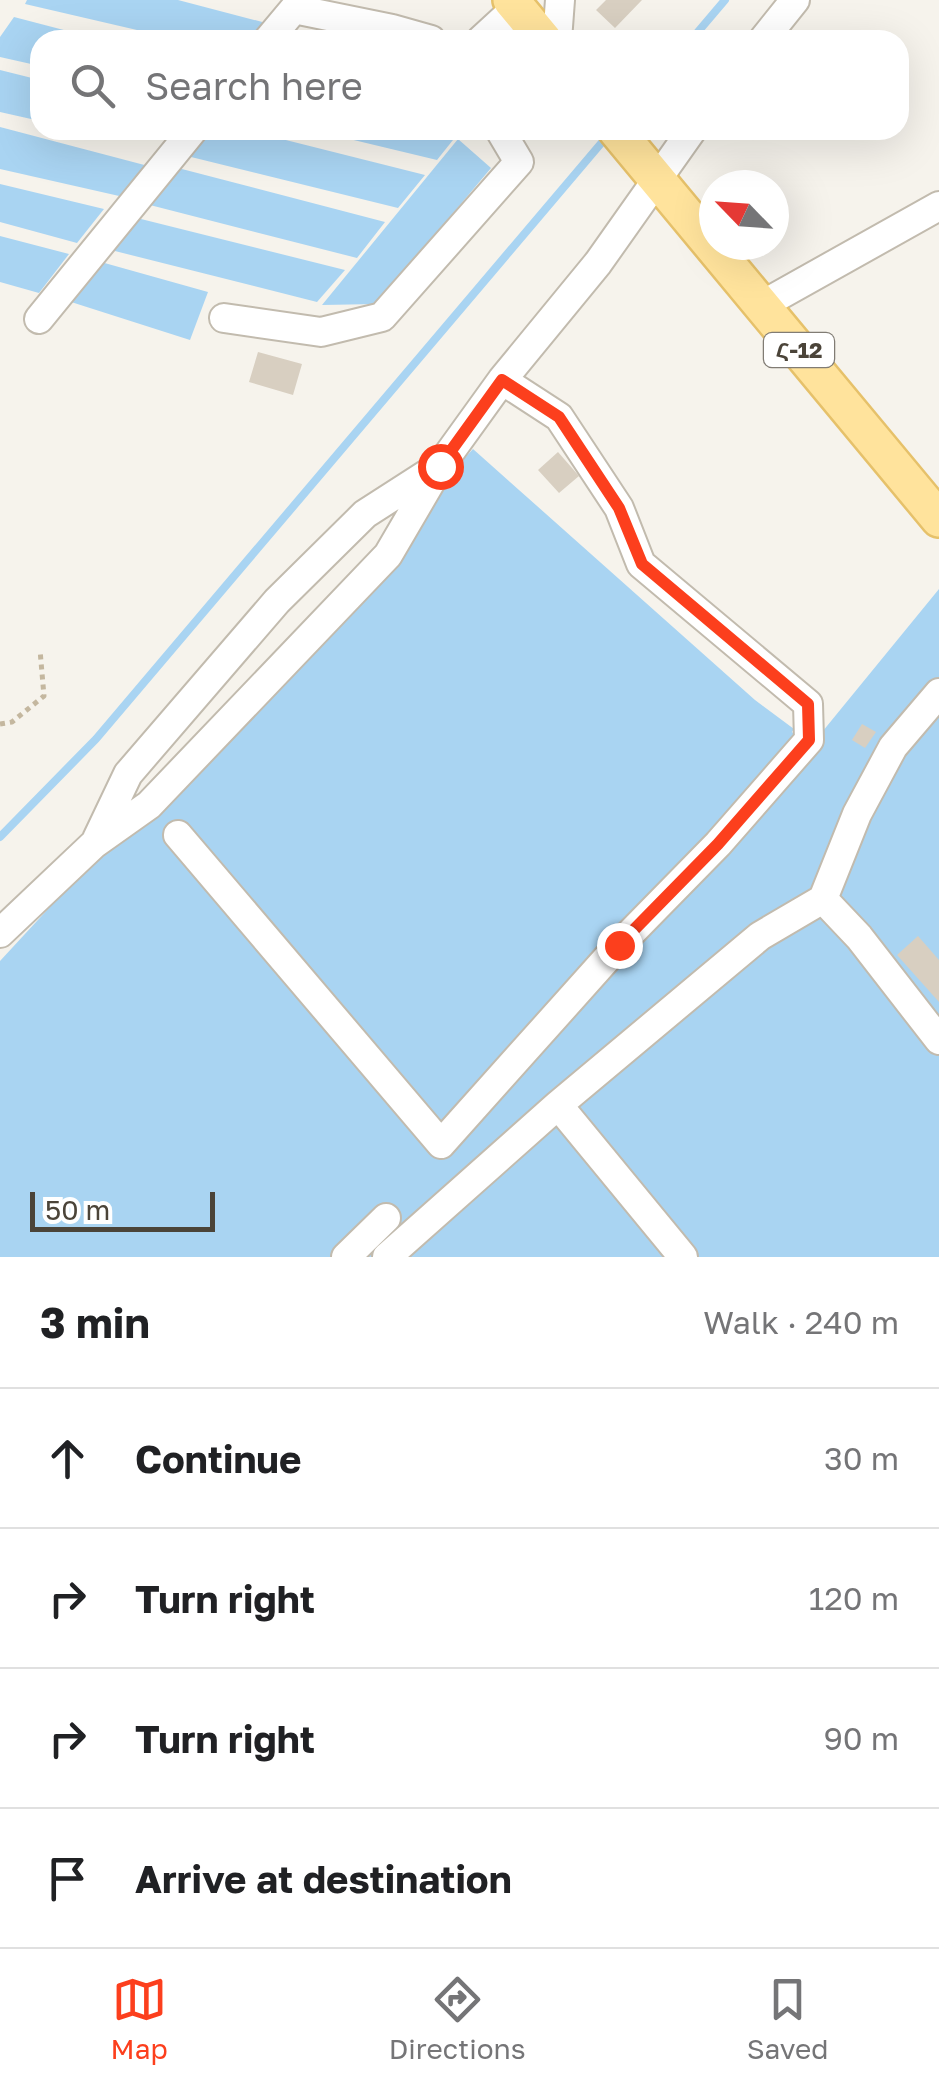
<!DOCTYPE html>
<html lang="en">
<head>
<meta charset="utf-8">
<style>
	:root { --surface:#fff; --page:#f2f2f2; --text:#202124; --muted:#757577; --line:#e0e0e0; --accent:#fc3f1d }
	body { margin:0; font-family:"Golos Text","Noto Sans Armenian",sans-serif; background:var(--page); color:var(--text) }
	.compass { position:absolute; left:699px; top:170px; width:90px; height:90px; border-radius:50%; background:var(--surface); box-shadow:0 10px 40px #0002; rotate:295deg }
	.scale { position:absolute; left:30px; bottom:25px; width:185px; box-sizing:border-box; padding-left:10px; border:5px solid #4b4439; border-top:0; font-size:28px; line-height:35px; white-space:nowrap; color:#4b4439; -webkit-text-stroke:8px #fff; paint-order:stroke }
	.stop { position:absolute; width:30px; height:30px; margin:-22px; border:8px solid #fc3f1d; border-radius:50%; background:#fff }
	.stop.end { background:#fc3f1d; border-color:#fff; box-shadow:0 2px 10px #0008 }
	.list { margin:0; padding:0; list-style:none }
	h2 { display:flex; justify-content:space-between; align-items:center; height:130px; margin:0; padding:0 40px; font-size:42px }
	h2 small { font-size:32px; font-weight:400; color:var(--muted) }
	.list li { display:grid; grid-template-columns:65px 1fr auto; gap:30px; align-items:center; box-sizing:border-box; height:140px; padding:0 40px; border-top:2px solid var(--line) }
	.list b { display:block; font-size:38px; white-space:nowrap }
	.list em { font-size:32px; font-style:normal; color:var(--muted) }
	.icon { flex:none; width:55px; height:55px; fill:none; stroke:currentColor; stroke-width:2; stroke-linecap:round; stroke-linejoin:round }
	.map { position:relative; flex:none; width:939px; height:1257px; overflow:hidden }
	.search { position:absolute; background:var(--surface); box-shadow:0 10px 40px #0002; left:30px; right:30px; top:30px; height:110px; display:flex; align-items:center; gap:25px; box-sizing:border-box; padding:0 35px; border-radius:30px; color:var(--muted); font-size:38px }
	.sheet { height:690px; background:var(--surface) }
	nav { display:flex; justify-content:space-around; align-items:center; box-sizing:border-box; height:140px; border-top:2px solid var(--line); background:var(--surface); font-size:28px; color:var(--muted) }
	nav a { display:grid; justify-items:center; gap:5px }
	nav .on { color:var(--accent) }
	.map>svg:first-child { display:block }
	.water { fill:#a9d4f2 }
	.lines { fill:none; stroke-linecap:round; stroke-linejoin:round }
	.stream { stroke:#a9d4f2; stroke-width:8 }
	.building { fill:#d8cfc1 }
	.minor-casing { stroke:#c2bbae; stroke-width:32 }
	.major-casing { stroke:#e6c16a; stroke-width:40 }
	.path { stroke:#c4b79f; stroke-width:5; stroke-dasharray:5 5; stroke-linecap:butt }
	.minor { stroke:#fff; stroke-width:28 }
	.major { stroke:#ffe39c; stroke-width:35 }
	.route { stroke:#fc3f1d; stroke-width:12 }
	.labels { text-anchor:middle; stroke-width:9; stroke-linejoin:round; paint-order:stroke }
	.shield { fill:#fff; stroke:#817c74; stroke-width:2.5 }
	.shield-label { font-size:22px; font-weight:bold; fill:#4b4439 }
</style>
</head>
<body>
<div class="map">
<svg width="939" height="1257" viewBox="0 0 939 1257">
	<rect width="100%" height="100%" fill="#f6f3ec"/>
	<path class="water" d="M27 0H178L266 23 252 40H180L25 4Z
		M14 17 102 40H40V66L0 57V37Z
		M0 70 40 80V121L0 112Z
		M0 127 152 167 128 198 0 169Z
		M211 130H246L425 175 398 208 187 156Z
		M312 130H461L437 160Z
		M458 139 491 168 377 304 322 305Z
		M178 168 385 222 357 258 146 204Z
		M0 184 104 209 77 243 0 222Z
		M133 217 345 270 317 302 107 249Z
		M0 236 69 254 39 293 0 282Z
		M101 262 208 292 190 340 68 301Z
		M473 449 755 700 794 729 792 732 809 748 939 589V1257H0V961Z"/>
	<g class="lines">
		<path class="stream" d="M691 40 725 0
			M0 837 96 739 609 134"/>
	</g>
	<path class="building" d="M606 0H642L615 28 596 10Z
		M258 352 302 364 293 395 249 382Z
		M558 452 579 476 559 493 538 470Z
		M862 724 876 732 865 748 852 740Z
		M918 936 939 960V1002L897 955Z"/>
	<g class="lines">
		<g class="minor-casing">
			<path id="minor" d="M268 40 294 9 392 29 431 40
				M481 40 517 7
				M557 40 560 0
				M763 40 795 0
				M762 305 939 206
				M224 318 321 332 382 317 519 162 500 130
				M39 319 193 130
				M939 693 893 747 857 814 823 899 859 937 939 1040
				M178 835 441 1144 619 945 718 844 809 740 808 704 641 564 619 508 559 417 502 380
				M97 839 128 774 277 601 365 514 435 469
				M0 933 94 844 149 805 388 555 440 466 502 380 598 263 692 130
				M558 1105 683 1257
				M346 1257 386 1218
				M387 1257 558 1105 760 936 823 899"/>
		</g>
		<g class="major-casing">
			<path id="major" d="M511 0 544 40
				M616 130 939 519"/>
		</g>
		<path class="path" d="M0 724 12 722 44 696 40 650"/>
		<use href="#minor" class="minor"/>
		<use href="#major" class="major"/>
	</g>
	<g class="lines">
		<path class="route" d="M440 466 502 380 559 417 619 508 642 564 808 704 809 740 718 844 619 945"/>
	</g>
	<g class="labels">
		<rect class="shield" x="764" y="333" width="70" height="34" rx="8"/>
		<g class="shield-label">
			<text x="799" y="358">Հ-12</text>
		</g>
	</g>
</svg>
<svg class="compass" viewBox="-18 -18 36 36"><path d="M0-13l5 13h-10z" fill="#e53935"/><path d="M0 13l5-13h-10z" fill="#757577"/></svg>
<div class="scale">50 m</div>
<div class="stop" style="left:440px;top:466px"></div>
<div class="stop end" style="left:619px;top:945px"></div>
<div class="search"><svg class="icon" aria-label="search" viewBox="0 0 24 24"><circle cx="10" cy="10" r="6"/><path d="M15 15l6 6"/></svg>Search here</div>
</div>
<section class="sheet">
<h2>3 min<small>Walk · 240 m</small></h2>
<ul class="list">
<li><svg class="icon" aria-label="ahead" viewBox="0 0 24 24"><path d="M12 20V5M6 11l6-6 6 6"/></svg><div><b>Continue</b></div><em>30 m</em></li>
<li><svg class="icon" aria-label="right" viewBox="0 0 24 24"><path d="M7 20v-9h11M14 6l5 5-5 5"/></svg><div><b>Turn right</b></div><em>120 m</em></li>
<li><svg class="icon" aria-label="right" viewBox="0 0 24 24"><path d="M7 20v-9h11M14 6l5 5-5 5"/></svg><div><b>Turn right</b></div><em>90 m</em></li>
<li><svg class="icon" aria-label="arrive" viewBox="0 0 24 24"><path d="M6 21V4h12l-3 4 3 4H6"/></svg><div><b>Arrive at destination</b></div></li>
</ul>
</section>
<nav>
<a class="on"><svg class="icon" aria-label="map" viewBox="0 0 24 24"><path d="M3 6l6-2 6 2 6-2v14l-6 2-6-2-6 2zM9 4v14M15 6v14"/></svg>Map</a>
<a><svg class="icon" aria-label="directions" viewBox="0 0 24 24"><path d="M12 3l9 9-9 9-9-9zM9 14v-3h6M13 9l2 2-2 2"/></svg>Directions</a>
<a><svg class="icon" aria-label="saved" viewBox="0 0 24 24"><path d="M7 4h10v16l-5-4-5 4z"/></svg>Saved</a>
</nav>
</body>
</html>
